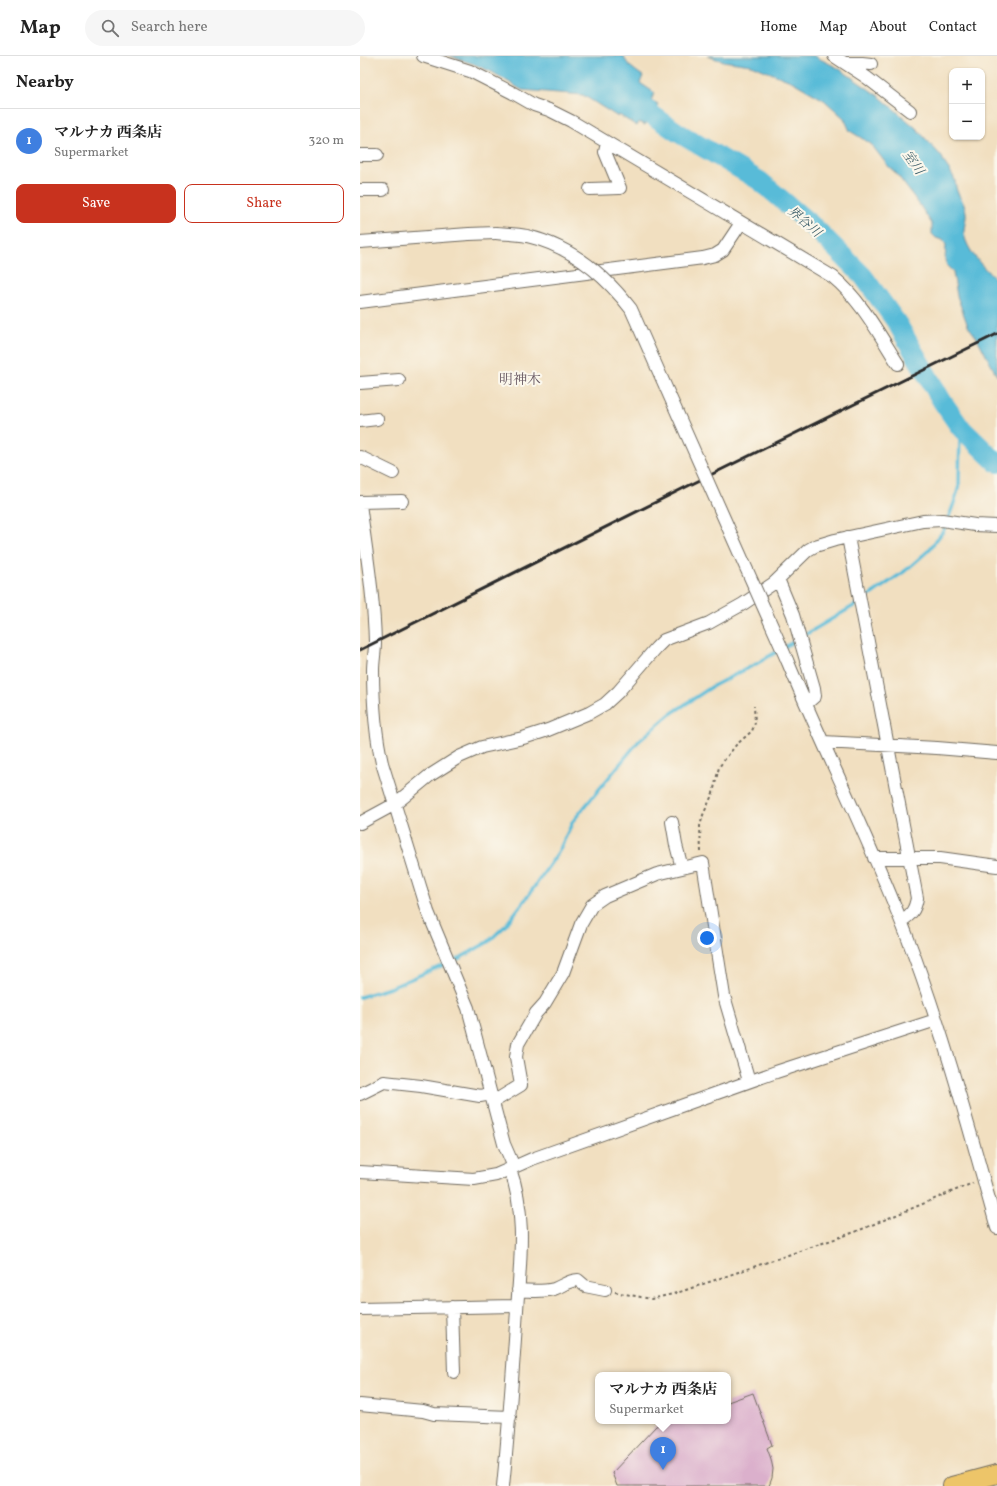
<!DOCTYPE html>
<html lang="en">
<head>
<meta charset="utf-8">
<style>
	:root { --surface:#fff; --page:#f6f6f6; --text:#222; --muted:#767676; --line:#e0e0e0; --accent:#c8321e }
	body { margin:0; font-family:Vollkorn,"Noto Serif JP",serif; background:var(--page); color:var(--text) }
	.controls { position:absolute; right:12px; top:12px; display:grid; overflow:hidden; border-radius:8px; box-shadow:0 1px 3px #0004 }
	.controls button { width:36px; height:36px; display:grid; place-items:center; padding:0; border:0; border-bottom:1px solid var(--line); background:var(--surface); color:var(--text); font:20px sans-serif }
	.you { position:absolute; left:347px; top:882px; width:14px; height:14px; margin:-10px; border:3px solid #fff; border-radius:50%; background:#1a73e8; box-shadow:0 0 0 6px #1a73e833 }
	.badge { display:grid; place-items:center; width:26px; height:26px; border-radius:50%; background:var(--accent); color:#fff; font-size:13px; font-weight:700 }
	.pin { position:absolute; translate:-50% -33px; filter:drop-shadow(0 1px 2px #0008) }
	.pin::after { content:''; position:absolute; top:21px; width:14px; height:12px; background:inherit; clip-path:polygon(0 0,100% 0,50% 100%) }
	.popup { position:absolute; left:235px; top:1316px; width:136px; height:52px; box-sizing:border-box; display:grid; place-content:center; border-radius:8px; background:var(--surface); filter:drop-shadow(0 1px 3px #0005); font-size:13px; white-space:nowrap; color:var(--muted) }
	.popup b { font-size:15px; color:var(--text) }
	.popup::after { content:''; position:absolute; left:50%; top:100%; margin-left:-8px; border:8px solid transparent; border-top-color:var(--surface) }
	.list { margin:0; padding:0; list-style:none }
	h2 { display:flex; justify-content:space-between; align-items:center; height:52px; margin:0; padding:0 16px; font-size:17px }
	h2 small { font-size:13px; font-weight:400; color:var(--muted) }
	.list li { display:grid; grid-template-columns:26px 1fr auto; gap:12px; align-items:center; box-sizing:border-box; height:64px; padding:0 16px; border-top:1px solid var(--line) }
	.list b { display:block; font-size:15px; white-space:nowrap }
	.list p { margin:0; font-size:13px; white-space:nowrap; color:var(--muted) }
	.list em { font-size:13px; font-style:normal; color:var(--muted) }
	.actions { display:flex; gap:8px; padding:12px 16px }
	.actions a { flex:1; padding:9px 0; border:1px solid var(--accent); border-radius:8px; text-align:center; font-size:14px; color:var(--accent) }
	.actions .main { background:var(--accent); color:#fff }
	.icon { flex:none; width:22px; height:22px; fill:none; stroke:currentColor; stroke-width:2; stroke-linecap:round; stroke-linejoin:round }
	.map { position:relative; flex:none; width:637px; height:1430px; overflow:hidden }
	header { display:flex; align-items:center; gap:24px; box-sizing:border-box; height:56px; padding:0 20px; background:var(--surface); border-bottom:1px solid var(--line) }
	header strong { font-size:19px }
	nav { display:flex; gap:22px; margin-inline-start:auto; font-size:14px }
	.search { width:280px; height:36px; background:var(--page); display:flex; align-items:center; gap:10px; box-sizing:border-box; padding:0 14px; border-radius:22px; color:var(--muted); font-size:15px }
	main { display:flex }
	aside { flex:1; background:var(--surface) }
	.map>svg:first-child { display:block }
	.water { fill:#59bbd8; stroke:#427382 }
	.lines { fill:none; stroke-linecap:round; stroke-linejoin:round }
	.stream { stroke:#59bbd8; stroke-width:3.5 }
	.river { stroke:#59bbd8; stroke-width:20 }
	.building { fill:#dbb0cc }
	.minor-casing { stroke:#706a5f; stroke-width:14 }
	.highway-casing { stroke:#706a5f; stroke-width:20 }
	.path { stroke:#706a5f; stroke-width:2; stroke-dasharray:3 3; stroke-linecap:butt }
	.minor { stroke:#fff; stroke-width:12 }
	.highway { stroke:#edc569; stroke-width:18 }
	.rail { stroke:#2b2b2b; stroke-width:3 }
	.minor-bridge-casing { stroke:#706a5f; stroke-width:14; stroke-linecap:butt }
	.minor-bridge { stroke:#fff; stroke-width:12 }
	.labels { text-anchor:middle; stroke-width:4; stroke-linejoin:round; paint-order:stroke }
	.water-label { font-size:13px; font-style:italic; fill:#3b5d68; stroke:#fbf7ec }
	.quarter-label { font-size:14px; fill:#695a63; stroke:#fbf7ec }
</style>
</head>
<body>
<header>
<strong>Map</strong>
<div class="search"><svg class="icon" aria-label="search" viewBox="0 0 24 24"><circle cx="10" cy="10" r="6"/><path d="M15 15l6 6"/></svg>Search here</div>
<nav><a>Home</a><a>Map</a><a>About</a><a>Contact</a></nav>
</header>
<main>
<aside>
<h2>Nearby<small></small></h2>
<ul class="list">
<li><span class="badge" style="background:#3f7fe0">1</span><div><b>マルナカ 西条店</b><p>Supermarket</p></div><em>320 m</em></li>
</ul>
<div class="actions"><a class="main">Save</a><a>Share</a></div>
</aside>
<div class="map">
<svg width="637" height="1430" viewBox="0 0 637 1430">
	<rect width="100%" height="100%" fill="#fbf7ec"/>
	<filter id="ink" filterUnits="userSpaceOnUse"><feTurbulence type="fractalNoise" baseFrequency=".025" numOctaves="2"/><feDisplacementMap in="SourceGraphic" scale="8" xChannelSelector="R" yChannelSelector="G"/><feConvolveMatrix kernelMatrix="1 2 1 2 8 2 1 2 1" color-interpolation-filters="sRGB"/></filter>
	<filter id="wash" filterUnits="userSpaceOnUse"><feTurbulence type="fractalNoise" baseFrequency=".012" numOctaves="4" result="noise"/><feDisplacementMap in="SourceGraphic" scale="16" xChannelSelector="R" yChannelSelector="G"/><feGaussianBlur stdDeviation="0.9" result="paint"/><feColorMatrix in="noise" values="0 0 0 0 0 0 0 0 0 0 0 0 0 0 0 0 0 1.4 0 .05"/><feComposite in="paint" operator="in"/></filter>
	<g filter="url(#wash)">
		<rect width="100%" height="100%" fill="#f1dfc0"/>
		<path class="water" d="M90 0H264C266 9 276 15 283 20L280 27 295 37 291 44 298 48 285 69 279 66 277 70 259 59 258 61 223 39 162 34 132 16 114 8Z
			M347 0H454L478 12 520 41 556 72 582 101C584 109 590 113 593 120 596 124 595 130 597 135 599 141 604 146 605 152 608 160 604 168 604 176 605 193 625 214 637 224V320L617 282 608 270 597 240 593 216 587 210 585 204 586 189 583 184 576 182 572 178V168L559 148 536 117 528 110 511 88 490 75 484 62 464 44 433 26 391 9 363 5Z"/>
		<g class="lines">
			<path class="stream" d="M503 544 545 515 569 494 584 474 594 447 599 430 600 371
				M0 941 30 932 100 902 128 886 145 870 168 840 199 795 213 765 278 686 309 659 353 630 396 608 497 548"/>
			<path class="river" d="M269 43 317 76 400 125 456 173 503 220 537 267 582 345 600 371 637 407"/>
		</g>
		<g id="blocks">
			<path class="building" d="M393 1337 412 1389 407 1392 411 1403 413 1413 412 1422 409 1430H257L252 1417 296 1370 310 1365H368V1346Z"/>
		</g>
	</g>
	<g filter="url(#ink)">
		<use href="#blocks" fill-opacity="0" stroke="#706a5f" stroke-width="1"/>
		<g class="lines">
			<g class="minor-casing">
				<path id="minor" d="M63 0 110 15 153 37 174 49 189 54 211 65 473 221C501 244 519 278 538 308
					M474 0 506 21 550 55
					M486 7H502L511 8
					M0 99H17
					M230 133 260 132 245 96 247 87
					M0 134H23
					M0 186 109 178 136 177
					M0 246 343 202 355 199 363 194 381 167
					M0 327 39 324
					M0 365 17 363
					M0 401 33 417
					M0 446 42 445
					M0 448C6 494 14 540 15 587 15 596 13 605 13 614 13 645 15 677 22 707L68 856 108 952 144 1088 154 1111
					M488 481 557 842C555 854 551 859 541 865
					M418 523 433 559 454 632 455 640 446 648
					M427 604C466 698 512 788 548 883 584 978 610 1075 637 1172
					M463 686 577 692 637 697
					M312 766 316 789 322 812
					M0 767 35 748 69 720 99 701 122 691 163 682 188 674 229 657 245 648 258 636 296 592 304 584 349 567 383 548 414 527 448 494 455 490 475 484 563 465 582 464 615 469 637 470
					M514 802H580L637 810
					M0 1038 24 1026 61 1030 120 1040 131 1038
					M133 1046 161 1029 156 1001 158 988 176 957 185 947 203 917 221 868 232 849 245 840 297 818 343 807 364 940 389 1025
					M0 1116 114 1123 136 1119 172 1103 416 1016 576 964
					M158 1234C170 1235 182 1236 194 1233 202 1230 209 1224 218 1224L225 1230 245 1234
					M92 1251 94 1316
					M0 1253 157 1250
					M0 1349 63 1355 74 1358 150 1361
					M143 1430C149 1371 153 1313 157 1254 160 1206 167 1159 150 1113"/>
			</g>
			<g class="highway-casing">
				<path id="highway" d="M592 1430 637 1418"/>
			</g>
			<path class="path" d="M341 796 340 770 343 759 353 737 359 711 376 689 392 675 395 667 394 650
				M255 1236 291 1243 317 1237 495 1176 613 1127"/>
			<use href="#minor" class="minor"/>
			<use href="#highway" class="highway"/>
			<path class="rail" d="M0 594 328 430 637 278"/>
			<g class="minor-bridge-casing">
				<path id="minor-bridge" d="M136 177C146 178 157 178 167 180 210 190 245 219 271 253L427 604"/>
			</g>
			<use href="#minor-bridge" class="minor-bridge"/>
		</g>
	</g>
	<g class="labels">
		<g class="water-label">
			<text transform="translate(554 106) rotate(55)" y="5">室川</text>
			<text transform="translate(445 165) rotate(41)" y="5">界谷川</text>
		</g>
		<g class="quarter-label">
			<text x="160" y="328">明神木</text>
		</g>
	</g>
</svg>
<div class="controls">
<button>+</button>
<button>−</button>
</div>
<div class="you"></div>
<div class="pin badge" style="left:303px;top:1414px;background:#3f7fe0">1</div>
<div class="popup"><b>マルナカ 西条店</b>Supermarket</div>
</div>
</main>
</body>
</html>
